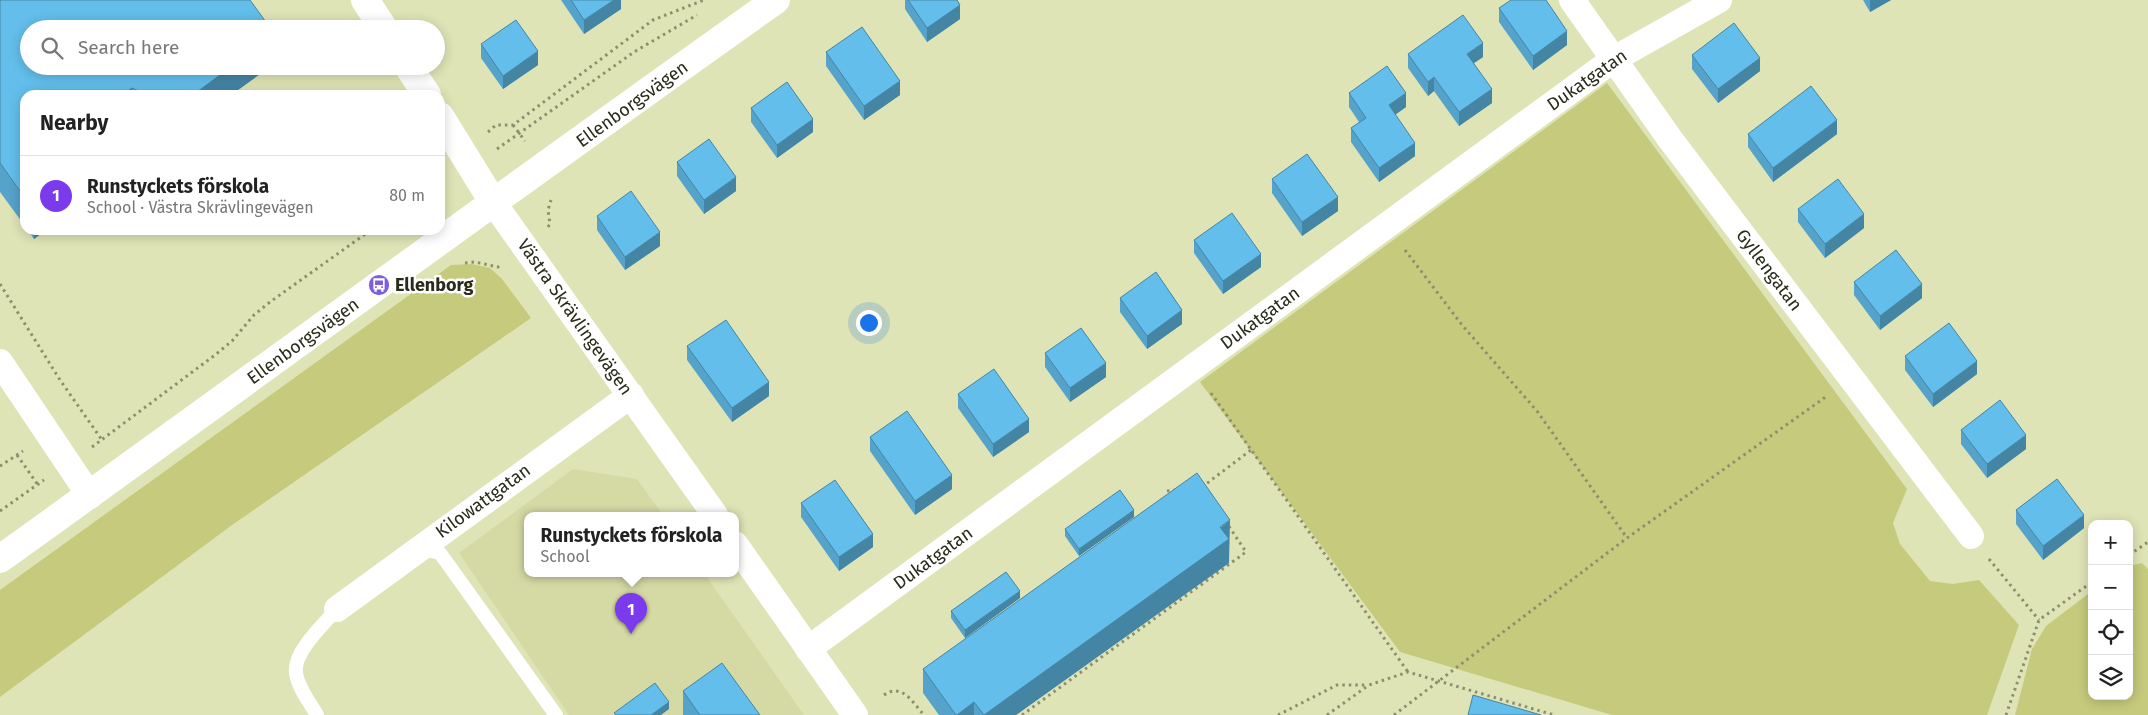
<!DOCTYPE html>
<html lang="en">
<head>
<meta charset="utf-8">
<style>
	:root { --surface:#fff; --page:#f2f2f2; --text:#222; --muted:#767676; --line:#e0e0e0; --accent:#7c3aed }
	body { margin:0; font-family:"Fira Sans",sans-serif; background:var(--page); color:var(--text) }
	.controls { position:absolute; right:15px; bottom:15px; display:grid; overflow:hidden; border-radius:10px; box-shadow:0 2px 12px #0003 }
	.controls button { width:45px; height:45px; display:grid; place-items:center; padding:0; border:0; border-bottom:1px solid var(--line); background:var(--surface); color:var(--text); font:25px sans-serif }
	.you { position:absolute; left:868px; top:322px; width:18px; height:18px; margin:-12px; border:4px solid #fff; border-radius:50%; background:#1a73e8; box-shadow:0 0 0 8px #1a73e833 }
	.badge { display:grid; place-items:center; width:32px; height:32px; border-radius:50%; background:var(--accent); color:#fff; font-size:16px; font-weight:700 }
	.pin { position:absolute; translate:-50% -41px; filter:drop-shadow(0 1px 2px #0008) }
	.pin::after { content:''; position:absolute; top:26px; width:18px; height:15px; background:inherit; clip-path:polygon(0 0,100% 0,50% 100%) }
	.popup { position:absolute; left:524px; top:512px; width:215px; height:65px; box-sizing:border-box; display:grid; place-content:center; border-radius:10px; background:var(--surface); filter:drop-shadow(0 1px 4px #0005); font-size:16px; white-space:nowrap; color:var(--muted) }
	.popup b { font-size:19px; color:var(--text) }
	.popup::after { content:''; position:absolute; left:50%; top:100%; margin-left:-10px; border:10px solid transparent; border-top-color:var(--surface) }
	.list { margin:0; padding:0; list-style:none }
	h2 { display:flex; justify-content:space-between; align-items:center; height:65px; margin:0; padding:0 20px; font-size:21px }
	h2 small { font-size:16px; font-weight:400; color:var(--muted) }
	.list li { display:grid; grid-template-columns:32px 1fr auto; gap:15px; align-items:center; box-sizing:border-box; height:80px; padding:0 20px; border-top:1px solid var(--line) }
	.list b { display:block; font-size:19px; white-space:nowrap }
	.list p { margin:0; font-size:16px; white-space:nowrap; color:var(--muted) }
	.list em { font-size:16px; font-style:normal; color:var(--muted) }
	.icon { flex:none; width:28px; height:28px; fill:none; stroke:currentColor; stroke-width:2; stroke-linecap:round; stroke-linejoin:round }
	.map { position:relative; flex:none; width:2148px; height:715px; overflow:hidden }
	.search { position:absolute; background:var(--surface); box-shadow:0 2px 12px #0003; left:20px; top:20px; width:425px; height:55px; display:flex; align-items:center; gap:12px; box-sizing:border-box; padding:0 18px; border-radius:28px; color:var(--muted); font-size:19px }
	.panel { position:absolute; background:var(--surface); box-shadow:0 2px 12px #0003; left:20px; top:90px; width:425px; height:145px; border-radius:15px }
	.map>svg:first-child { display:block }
	.built { fill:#d5d9a4 }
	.green { fill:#c5ca7c }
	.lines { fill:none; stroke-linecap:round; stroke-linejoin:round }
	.path { stroke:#8c8f6f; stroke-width:3; stroke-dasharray:2.5 4; stroke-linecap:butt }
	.service { stroke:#fff; stroke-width:14 }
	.minor { stroke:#fff; stroke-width:26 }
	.tertiary { stroke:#fff; stroke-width:28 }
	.wall { fill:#55a3ca }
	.shaded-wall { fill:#4585a4 }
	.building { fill:#63beeb; stroke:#4585a4 }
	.labels { text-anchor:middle; stroke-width:5; stroke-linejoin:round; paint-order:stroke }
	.street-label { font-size:18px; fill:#2a2b1a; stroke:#fff }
	.poi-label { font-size:18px; font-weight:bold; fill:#2a2b1a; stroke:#fff; text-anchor:start }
</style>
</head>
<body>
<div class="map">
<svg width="2148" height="715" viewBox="0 0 2148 715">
	<rect width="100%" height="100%" fill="#dfe4b6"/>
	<path class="built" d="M573 469 637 479 663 515H527V573H704L804 715H569L459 553Z"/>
	<path class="green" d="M1607 83 1907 489 1893 523 1900 544 1930 581 1953 584 1979 580 2019 625 1987 715H1612L1400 652 1200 382Z
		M472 264 490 268 502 279 531 318 232 525 0 697V590L451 265Z
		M2142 563 2148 569V715H2015L2032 649 2046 626 2092 591V696H2129V566Z"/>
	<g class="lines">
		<path class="path" d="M513 125 525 141
			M488 132 496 125H513L653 20 704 0
			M497 149 634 52 697 15
			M548 227 550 224 548 210 551 200
			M1405 250 1462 325 1537 411 1627 538
			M465 263 475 262 498 267 500 265
			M0 284 60 380 102 440
			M1211 393 1408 672
			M92 447 215 355 232 341 254 315 270 302 371 230
			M17 455 38 485
			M0 466 23 451
			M1202 487 1251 450
			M1167 491 1177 490
			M0 511 44 480
			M2129 555 2148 542
			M1989 559 2039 620
			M884 695C902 682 913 703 924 715
			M1022 715 1246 552 1228 525
			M1278 715 1337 685H1368
			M1327 715 1369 685 1408 672 1554 715
			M1394 715 1627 538 1827 396
			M2006 715 2039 620 2092 582"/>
		<path class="service" d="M419 548 440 553 556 715
			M317 715C310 703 298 688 296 673 293 652 324 624 337 609"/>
		<path class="minor" d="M1572 0 1670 139 1971 536
			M493 202 715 515
			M0 362 90 496
			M735 544 855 715
			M337 609 631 395
			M808 649 1614 59 1719 0"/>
		<path class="tertiary" d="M365 0 384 29
			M408 66 427 95
			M440 116 493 202
			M0 559C259 373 516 184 776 0"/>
	</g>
	<path class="wall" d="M0 0 29 66H271L231 95H25V226L0 192Z
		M561 0H621V9L584 34Z
		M905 0H957L960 19 927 42 905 9Z
		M1863 0H1891L1870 12Z
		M1499 8 1567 45 1533 70 1499 22Z
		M481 44 538 65 503 89 481 58Z
		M826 52 900 95 864 120 826 66Z
		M1408 54 1483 57 1473 63 1492 103 1459 126 1434 91 1428 96 1408 68Z
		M1692 55 1760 71 1718 103 1692 69Z
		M1349 93 1406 107 1395 115 1415 156 1379 182 1351 142V128L1359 122 1349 107Z
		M751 108 813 132 777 158 751 122Z
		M1748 134H1837L1773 182 1748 147Z
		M677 162 736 191 704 214 677 176Z
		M1272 179 1338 211 1302 236 1272 193Z
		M1798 209 1864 228 1825 258 1798 222Z
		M597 216 660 246 625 270 597 230Z
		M28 230H46L34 239Z
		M1194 240 1261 267 1223 294 1194 253Z
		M1854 282 1922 298 1880 330 1854 295Z
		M1120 298 1182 324 1147 349 1120 312Z
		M687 346 769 396 732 422 687 360Z
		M1045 353 1106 377 1070 402 1045 367Z
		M1905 356 1977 374 1933 407 1905 370Z
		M958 394 1029 432 993 457 958 408Z
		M1961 430 2026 449 1987 478 1961 444Z
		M870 437 952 489 915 515 870 451Z
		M801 503 873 547 839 571 801 517Z
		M2016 510 2084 528 2043 560 2016 524Z
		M1134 517 1079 556 1065 536V529Z
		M1230 543 1229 544V563L1016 715H939L923 693V669Z
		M1020 598 965 638 951 618V611Z
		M683 691 760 715H683Z"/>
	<path class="shaded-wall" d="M614 0H621V9L584 34V20Z
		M1870 0H1891L1870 12Z
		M960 5V19L927 42V28Z
		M1567 31V45L1533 70V56Z
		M1483 43V57L1467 68V54Z
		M538 51V65L503 89V76Z
		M1760 58V71L1718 103V89Z
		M232 66H271L231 95H193Z
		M1434 77V91L1428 96V82Z
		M900 81V95L864 120V106Z
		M132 88V95H122Z
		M1492 89V103L1459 126V112Z
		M1406 93V107L1389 119V105Z
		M813 119V132L777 158V145Z
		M1837 120V134L1773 182V168Z
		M1415 143V156L1379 182V168Z
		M736 177V191L704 214V200Z
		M1338 197V211L1302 236V222Z
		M1864 214V228L1825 258V244Z
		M34 230H46L34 239Z
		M660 232V246L625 270V257Z
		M1261 254V267L1223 294V281Z
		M1922 284V298L1880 330V316Z
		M1182 310V324L1147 349V336Z
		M1977 361V374L1933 407V394Z
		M1106 363V377L1070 402V388Z
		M769 382V396L732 422V408Z
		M1029 419V432L993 457V444Z
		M2026 435V449L1987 478V464Z
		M952 475V489L915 515V501Z
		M1134 510V517L1079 556V549Z
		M2084 515V528L2043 560V546Z
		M1230 520 1229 563 1016 715H984Z
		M873 534V547L839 571V557Z
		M1020 591V598L965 638V630Z
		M669 702V709L661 715H651Z
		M974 702V715H957Z"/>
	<path class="building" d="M0 0H250L271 29H29V66H232L193 95H147L132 88 122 95H25V198L0 163Z
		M571 0H614L584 20Z
		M908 0H957L960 5 927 28Z
		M1511 0H1546L1567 31 1533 56 1499 8Z
		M1463 15 1483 43 1467 54 1492 89 1459 112 1434 77 1428 82 1408 54Z
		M516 20 538 51 503 76 481 44Z
		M1734 23 1760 58 1718 89 1692 55Z
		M862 27 900 81 864 106 826 52Z
		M1387 66 1406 93 1389 105 1415 143 1379 168 1351 128 1366 118 1349 93Z
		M787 82 813 119 777 145 751 108Z
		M1811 86 1837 120 1773 168 1748 134Z
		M709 139 736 177 704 200 677 162Z
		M1307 154 1338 197 1302 222 1272 179Z
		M1838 179 1864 214 1825 244 1798 209Z
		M631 191 660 232 625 257 597 216Z
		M1232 213 1261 254 1223 281 1194 240Z
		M1896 250 1922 284 1880 316 1854 282Z
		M1156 272 1182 310 1147 336 1120 298Z
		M726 320 769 382 732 408 687 346Z
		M1949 323 1977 361 1933 394 1905 356Z
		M1081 328 1106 363 1070 388 1045 353Z
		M994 369 1029 419 993 444 958 394Z
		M2000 400 2026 435 1987 464 1961 430Z
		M907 411 952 475 915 501 870 437Z
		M1197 473 1230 520 1220 527 1229 539 984 715 974 702 957 715H956L923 669Z
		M2057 479 2084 515 2043 546 2016 510Z
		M835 480 873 534 839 557 801 503Z
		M1120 490 1134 510 1079 549 1065 529Z
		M1006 572 1020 591 965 630 951 611Z
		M722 663 760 715H700L683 691Z
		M655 683 669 702 651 715H616L614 713Z
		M1473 695 1541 715H1468Z"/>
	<defs>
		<g id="bus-disc" transform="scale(1.125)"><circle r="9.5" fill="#7f5ed9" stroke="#fff"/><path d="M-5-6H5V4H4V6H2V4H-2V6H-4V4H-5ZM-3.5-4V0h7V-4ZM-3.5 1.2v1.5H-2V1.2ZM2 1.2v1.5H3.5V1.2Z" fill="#fff"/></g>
	</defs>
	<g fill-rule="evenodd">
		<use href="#bus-disc" x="379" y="285"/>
	</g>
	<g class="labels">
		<g class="street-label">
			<text transform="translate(1587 80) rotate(-35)" y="6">Dukatgatan</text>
			<text transform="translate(632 104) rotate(-36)" y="6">Ellenborgsvägen</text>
			<text transform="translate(1769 270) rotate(53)" y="6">Gyllengatan</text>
			<text transform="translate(575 317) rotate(55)" y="6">Västra Skrävlingevägen</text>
			<text transform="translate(1260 318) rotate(-36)" y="6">Dukatgatan</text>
			<text transform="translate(303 341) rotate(-36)" y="6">Ellenborgsvägen</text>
			<text transform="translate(483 501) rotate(-36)" y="6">Kilowattgatan</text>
			<text transform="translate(933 558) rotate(-36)" y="6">Dukatgatan</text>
		</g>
		<g class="poi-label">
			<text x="395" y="291">Ellenborg</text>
		</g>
	</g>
</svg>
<div class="controls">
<button>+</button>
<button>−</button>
<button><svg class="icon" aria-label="locate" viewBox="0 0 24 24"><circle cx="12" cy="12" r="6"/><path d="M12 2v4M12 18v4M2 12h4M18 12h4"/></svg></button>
<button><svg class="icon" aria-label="layers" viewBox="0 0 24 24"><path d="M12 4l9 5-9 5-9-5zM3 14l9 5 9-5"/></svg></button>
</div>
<div class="you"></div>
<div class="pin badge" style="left:631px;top:634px">1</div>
<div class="popup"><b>Runstyckets förskola</b>School</div>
<div class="search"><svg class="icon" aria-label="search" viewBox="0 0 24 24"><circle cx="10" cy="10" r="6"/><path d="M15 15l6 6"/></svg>Search here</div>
<section class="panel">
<h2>Nearby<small></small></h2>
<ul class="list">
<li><span class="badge">1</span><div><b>Runstyckets förskola</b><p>School · Västra Skrävlingevägen</p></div><em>80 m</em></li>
</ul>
</section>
</div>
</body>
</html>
